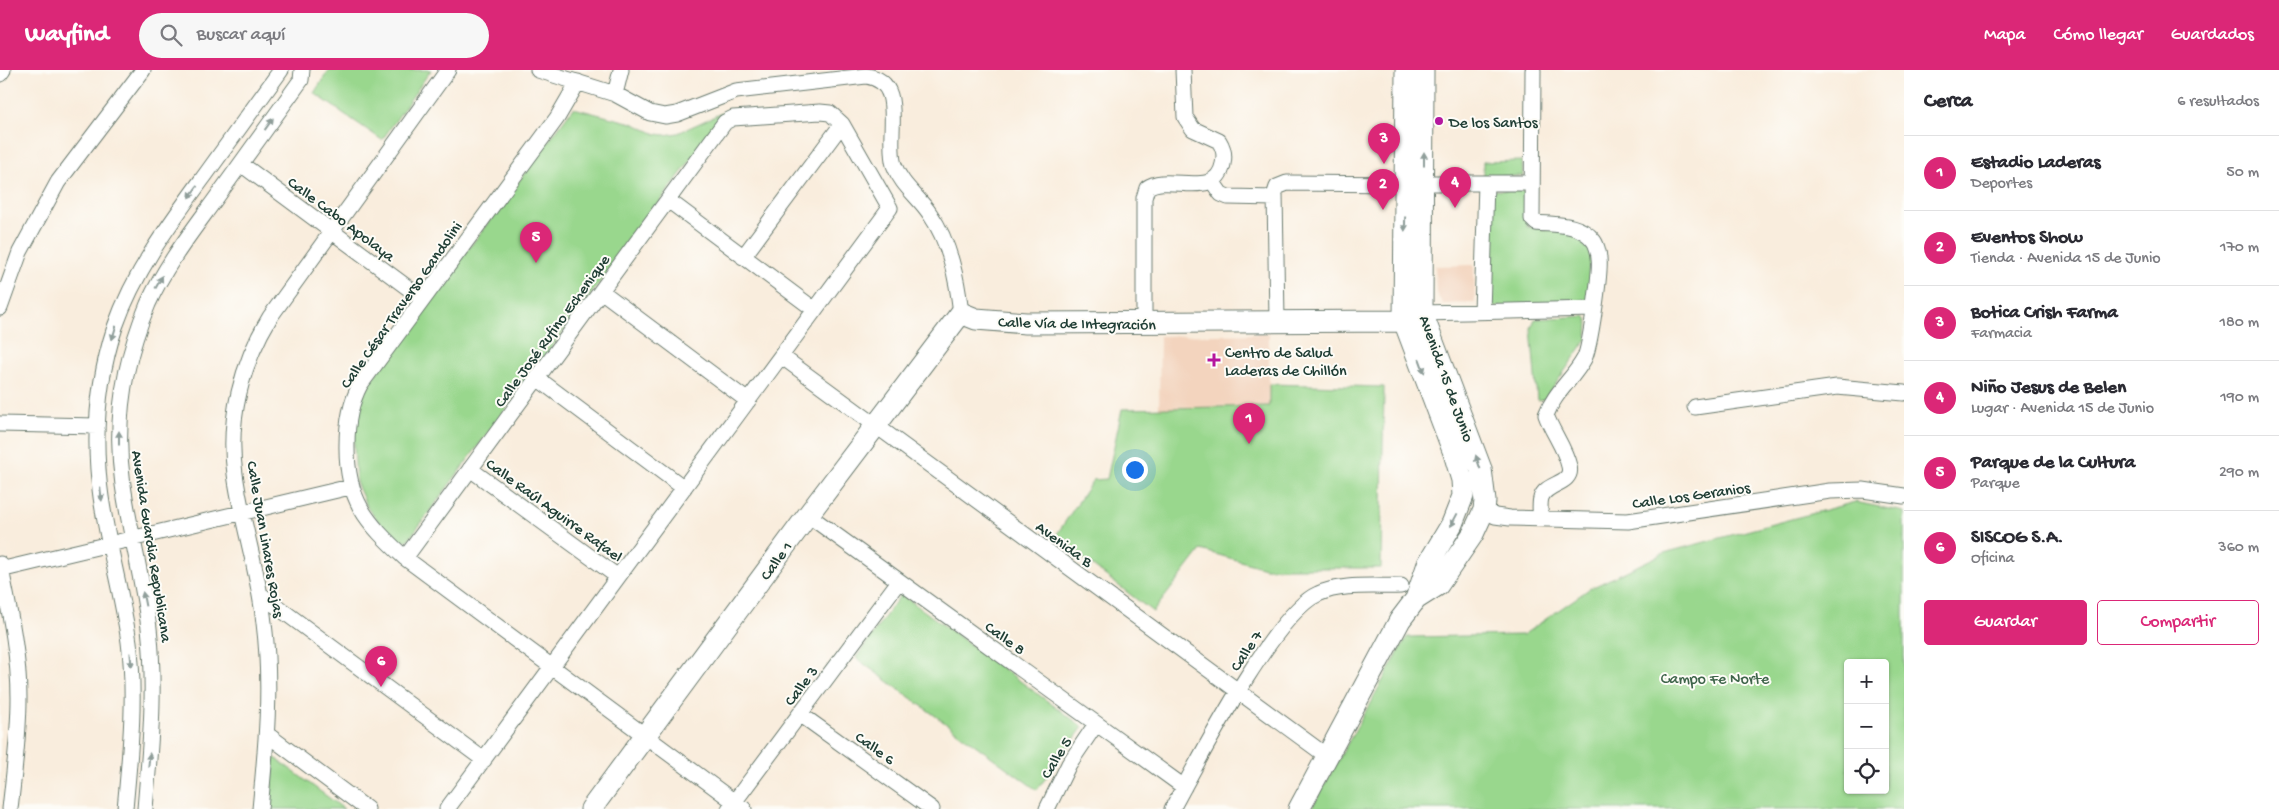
<!DOCTYPE html>
<html lang="es">
<head>
<meta charset="utf-8">
<style>
	:root { --surface:#fff; --page:#f7f7f7; --text:#2b2b33; --muted:#7c7c81; --line:#e1e1e2; --accent:#db2777 }
	body { margin:0; font-family:"Gochi Hand",sans-serif; background:var(--page); color:var(--text) }
	.controls { position:absolute; right:15px; bottom:15px; display:grid; overflow:hidden; border-radius:5px; box-shadow:0 1px 4px #0004 }
	.controls button { width:45px; height:45px; display:grid; place-items:center; padding:0; border:0; border-bottom:1px solid var(--line); background:var(--surface); color:var(--text); font:25px sans-serif }
	.you { position:absolute; left:1134px; top:399px; width:18px; height:18px; margin:-12px; border:4px solid #fff; border-radius:50%; background:#1a73e8; box-shadow:0 0 0 8px #1a73e833 }
	.badge { display:grid; place-items:center; width:32px; height:32px; border-radius:50%; background:var(--accent); color:#fff; font-size:16px; font-weight:700 }
	.pin { position:absolute; translate:-50% -41px; filter:drop-shadow(0 1px 2px #0008) }
	.pin::after { content:''; position:absolute; top:26px; width:18px; height:15px; background:inherit; clip-path:polygon(0 0,100% 0,50% 100%) }
	.list { margin:0; padding:0; list-style:none }
	h2 { display:flex; justify-content:space-between; align-items:center; height:65px; margin:0; padding:0 20px; font-size:21px }
	h2 small { font-size:16px; font-weight:400; color:var(--muted) }
	.list li { display:grid; grid-template-columns:32px 1fr auto; gap:15px; align-items:center; box-sizing:border-box; height:75px; padding:0 20px; border-top:1px solid var(--line) }
	.list b { display:block; font-size:19px; white-space:nowrap }
	.list p { margin:0; font-size:16px; white-space:nowrap; color:var(--muted) }
	.list em { font-size:16px; font-style:normal; color:var(--muted) }
	.actions { display:flex; gap:10px; padding:15px 20px }
	.actions a { flex:1; padding:11px 0; border:1px solid var(--accent); border-radius:5px; text-align:center; font-size:18px; color:var(--accent) }
	.actions .main { background:var(--accent); color:#fff }
	.icon { flex:none; width:28px; height:28px; fill:none; stroke:currentColor; stroke-width:2; stroke-linecap:round; stroke-linejoin:round }
	.map { position:relative; flex:none; width:1904px; height:739px; overflow:hidden }
	header { display:flex; align-items:center; gap:30px; box-sizing:border-box; height:70px; padding:0 25px; background:var(--accent); color:#fff }
	header strong { font-size:24px }
	nav { display:flex; gap:28px; margin-inline-start:auto; font-size:18px }
	.search { width:350px; height:45px; background:var(--page); display:flex; align-items:center; gap:12px; box-sizing:border-box; padding:0 18px; border-radius:28px; color:var(--muted); font-size:19px }
	main { display:flex }
	aside { flex:1; background:var(--surface) }
	.map>svg:first-child { display:block }
	.built { fill:#f3d4be }
	.green { fill:#99d78d; stroke:#5c8a60; fill-rule:evenodd }
	.lines { fill:none; stroke-linecap:round; stroke-linejoin:round }
	.street-casing { stroke:#6b7b6f; stroke-width:17 }
	.secondary-casing { stroke:#6b7b6f; stroke-width:23 }
	.street { stroke:#fff; stroke-width:15 }
	.secondary { stroke:#fff; stroke-width:21 }
	.oneway { fill:#8f9e9a }
	.poi-dot { fill:#b5179e; stroke:#fdfcf7; stroke-width:2 }
	.labels { text-anchor:middle; stroke-width:4; stroke-linejoin:round; paint-order:stroke }
	.poi-label { font-size:16px; fill:#1f3d34; stroke:#fdfcf7; text-anchor:start }
	.street-label { font-size:16px; fill:#1f3d34; stroke:#fdfcf7 }
	.park-label { font-size:16px; fill:#3e644a; stroke:#fdfcf7 }
</style>
</head>
<body>
<header>
<strong>Wayfind</strong>
<div class="search"><svg class="icon" aria-label="search" viewBox="0 0 24 24"><circle cx="10" cy="10" r="6"/><path d="M15 15l6 6"/></svg>Buscar aquí</div>
<nav><a>Mapa</a><a>Cómo llegar</a><a>Guardados</a></nav>
</header>
<main>
<div class="map">
<svg width="1904" height="739" viewBox="0 0 1904 739">
	<rect width="100%" height="100%" fill="#fdfcf7"/>
	<filter id="ink" filterUnits="userSpaceOnUse"><feTurbulence type="fractalNoise" baseFrequency=".02" numOctaves="2"/><feDisplacementMap in="SourceGraphic" scale="10" xChannelSelector="R" yChannelSelector="G"/><feConvolveMatrix kernelMatrix="1 2 1 2 8 2 1 2 1" color-interpolation-filters="sRGB"/></filter>
	<filter id="wash" filterUnits="userSpaceOnUse"><feTurbulence type="fractalNoise" baseFrequency=".0096" numOctaves="4" result="noise"/><feDisplacementMap in="SourceGraphic" scale="20" xChannelSelector="R" yChannelSelector="G"/><feGaussianBlur stdDeviation="1.12" result="paint"/><feColorMatrix in="noise" values="0 0 0 0 0 0 0 0 0 0 0 0 0 0 0 0 0 1.4 0 .05"/><feComposite in="paint" operator="in"/></filter>
	<g filter="url(#wash)">
		<rect width="100%" height="100%" fill="#f9eddd"/>
		<path class="built" d="M1474 195 1475 233 1443 234 1436 223 1435 196Z
			M1269 264V336L1159 339 1160 266Z"/>
		<path class="green" d="M329 0H431L382 70 314 23Z
			M573 38 632 53 656 64 665 65 678 63 728 40 409 469 401 474 396 472 368 439 356 412 353 356 364 320Z
			M1522 91 1523 106H1483V92Z
			M1491 120 1529 121 1527 157 1571 159 1595 180 1588 233 1491 237 1487 233Z
			M1585 246 1588 250 1587 269 1545 329 1537 330 1531 258 1535 249Z
			M1269 314 1384 317 1381 498H1265L1201 480 1153 542 1055 467 1093 410 1107 409 1122 339 1269 336Z
			M1855 432 1904 442V739H1311L1407 567 1523 565 1589 519 1664 483ZM1848 593H1885V720H1848Z
			M901 524 1083 657 1037 720 856 588Z
			M274 687 344 739H270Z"/>
	</g>
	<g filter="url(#ink)">
		<g class="lines">
			<g class="street-casing">
				<path id="street" d="M538 0 615 24 650 43 665 46 677 44 736 21 866 6C908 11 885 67 894 95 901 115 919 127 930 144 950 173 957 209 961 243
					M1533 0 1532 149 1536 153C1555 155 1580 153 1593 170 1596 173 1599 183 1599 188 1601 200 1590 279 1584 289 1573 309 1554 323 1546 345 1552 362 1565 378 1569 396 1574 415 1545 412 1541 428 1539 434 1541 442 1540 448
					M0 4 3 0
					M578 12 557 48 360 315C350 334 347 353 347 374 346 430 366 452 405 488L744 739
					M615 24 621 0
					M241 94 423 229
					M1212 111 1221 124 1228 127 1275 128
					M1424 113H1532
					M668 130 815 240
					M743 187 842 54
					M601 221 748 331
					M0 238 20 182 58 112 143 0
					M1482 242 1486 113
					M1422 243 1593 239
					M1277 251 1275 123 1277 117 1287 113 1405 114
					M1144 253V128L1147 118C1167 102 1216 131 1223 94 1225 85 1224 79 1219 71L1193 59 1185 47 1183 0
					M781 286 1328 687
					M537 308 684 418
					M1695 337 1837 317 1904 323
					M0 354 97 356
					M470 399 618 507
					M1484 440 1495 446 1510 448 1628 451 1830 421 1863 420 1904 426
					M808 445 1184 717
					M405 488 725 52 733 48 820 42 830 43 842 54 890 138 447 739
					M0 494C9 539 19 583 19 628 19 665 14 702 10 739
					M0 500 350 417
					M260 524 484 690
					M800 644 932 739
					M268 665 367 739
					M125 739C130 684 136 627 129 572 122 523 108 476 101 427 93 371 97 312 115 257 135 200 171 152 206 104 231 69 256 35 281 0
					M145 739C150 678 156 619 149 558 143 510 130 463 123 415 114 353 124 291 148 234 165 196 190 164 214 131 243 91 272 50 301 10L302 0
					M260 739C266 677 272 616 264 553 259 503 242 454 235 404 227 350 242 293 270 247L448 0
					M729 739 899 511
					M1047 739 1069 694 1096 654
					M1172 739C1197 693 1275 542 1318 524 1342 513 1374 517 1401 516"/>
			</g>
			<g class="secondary-casing">
				<path id="secondary" d="M1406 0 1404 251 1454 383 1462 410 1463 426 1452 454 1428 494 1416 529
					M591 739 808 445 961 243 976 249 1026 253 1404 251 1422 243
					M1299 739 1400 550 1416 529 1438 515 1473 464 1484 440 1485 431 1481 399 1422 243 1423 0"/>
			</g>
			<use href="#street" class="street"/>
			<use href="#secondary" class="secondary"/>
		</g>
		<defs><path id="oneway-solid" d="M-6-.8H1V-3.2L6.5 0L1 3.2V.8H-6Z" transform="scale(1.25)"/></defs>
		<g class="oneway">
			<use href="#oneway-solid" transform="translate(269 54) rotate(-54)"/>
			<use href="#oneway-solid" transform="translate(1424 89) rotate(-90)"/>
			<use href="#oneway-solid" transform="translate(193 122) rotate(126)"/>
			<use href="#oneway-solid" transform="translate(1405 154) rotate(91)"/>
			<use href="#oneway-solid" transform="translate(159 212) rotate(-61)"/>
			<use href="#oneway-solid" transform="translate(114 263) rotate(107)"/>
			<use href="#oneway-solid" transform="translate(1422 296) rotate(70)"/>
			<use href="#oneway-solid" transform="translate(119 368) rotate(-90)"/>
			<use href="#oneway-solid" transform="translate(1478 392) rotate(-109)"/>
			<use href="#oneway-solid" transform="translate(101 424) rotate(83)"/>
			<use href="#oneway-solid" transform="translate(1454 450) rotate(118)"/>
			<use href="#oneway-solid" transform="translate(144 529) rotate(-101)"/>
			<use href="#oneway-solid" transform="translate(131 590) rotate(85)"/>
			<use href="#oneway-solid" transform="translate(149 690) rotate(-85)"/>
		</g>
	</g>
	<g class="poi-dot">
		<circle cx="1439" cy="51" r="5"/>
		<path d="M1211.5 282.5h5v5h5v5h-5v5h-5v-5h-5v-5h5z"/>
	</g>
	<g class="labels">
		<g class="poi-label">
			<text x="1449" y="57">De los Santos</text>
			<text x="1225" y="287">Centro de Salud<tspan x="1225" dy="18">Laderas de Chillón</tspan></text>
		</g>
		<g class="street-label">
			<text transform="translate(342 148) rotate(37)" y="6">Calle Cabo Apolaya</text>
			<text transform="translate(400 234) rotate(-55)" y="6">Calle César Traverso Gandolini</text>
			<text transform="translate(1077 252) rotate(1)" y="6">Calle Vía de Integración</text>
			<text transform="translate(551 260) rotate(-54)" y="6">Calle José Rufino Echenique</text>
			<text transform="translate(1448 308) rotate(70)" y="6">Avenida 15 de Junio</text>
			<text transform="translate(1691 424) rotate(-8)" y="6">Calle Los Geranios</text>
			<text transform="translate(555 439) rotate(36)" y="6">Calle Raúl Aguirre Rafael</text>
			<text transform="translate(267 469) rotate(80)" y="6">Calle Juan Linares Rojas</text>
			<text transform="translate(1065 473) rotate(36)" y="6">Avenida B</text>
			<text transform="translate(153 476) rotate(81)" y="6">Avenida Guardia Republicana</text>
			<text transform="translate(775 490) rotate(-54)" y="6">Calle 1</text>
			<text transform="translate(1006 567) rotate(36)" y="6">Calle 8</text>
			<text transform="translate(1245 580) rotate(-56)" y="6">Calle 7</text>
			<text transform="translate(800 615) rotate(-53)" y="6">Calle 3</text>
			<text transform="translate(876 677) rotate(36)" y="6">Calle 6</text>
			<text transform="translate(1055 687) rotate(-59)" y="6">Calle 5</text>
		</g>
		<g class="park-label">
			<text x="1715" y="613">Campo Fe Norte</text>
		</g>
	</g>
</svg>
<div class="controls">
<button>+</button>
<button>−</button>
<button><svg class="icon" aria-label="locate" viewBox="0 0 24 24"><circle cx="12" cy="12" r="6"/><path d="M12 2v4M12 18v4M2 12h4M18 12h4"/></svg></button>
</div>
<div class="you"></div>
<div class="pin badge" style="left:1249px;top:374px">1</div>
<div class="pin badge" style="left:1383px;top:140px">2</div>
<div class="pin badge" style="left:1384px;top:94px">3</div>
<div class="pin badge" style="left:1455px;top:138px">4</div>
<div class="pin badge" style="left:536px;top:193px">5</div>
<div class="pin badge" style="left:381px;top:617px">6</div>
</div>
<aside>
<h2>Cerca<small>6 resultados</small></h2>
<ul class="list">
<li><span class="badge">1</span><div><b>Estadio Laderas</b><p>Deportes</p></div><em>50 m</em></li>
<li><span class="badge">2</span><div><b>Eventos Show</b><p>Tienda · Avenida 15 de Junio</p></div><em>170 m</em></li>
<li><span class="badge">3</span><div><b>Botica Crish Farma</b><p>Farmacia</p></div><em>180 m</em></li>
<li><span class="badge">4</span><div><b>Niño Jesus de Belen</b><p>Lugar · Avenida 15 de Junio</p></div><em>190 m</em></li>
<li><span class="badge">5</span><div><b>Parque de la Cultura</b><p>Parque</p></div><em>290 m</em></li>
<li><span class="badge">6</span><div><b>SISCOG S.A.</b><p>Oficina</p></div><em>360 m</em></li>
</ul>
<div class="actions"><a class="main">Guardar</a><a>Compartir</a></div>
</aside>
</main>
</body>
</html>
